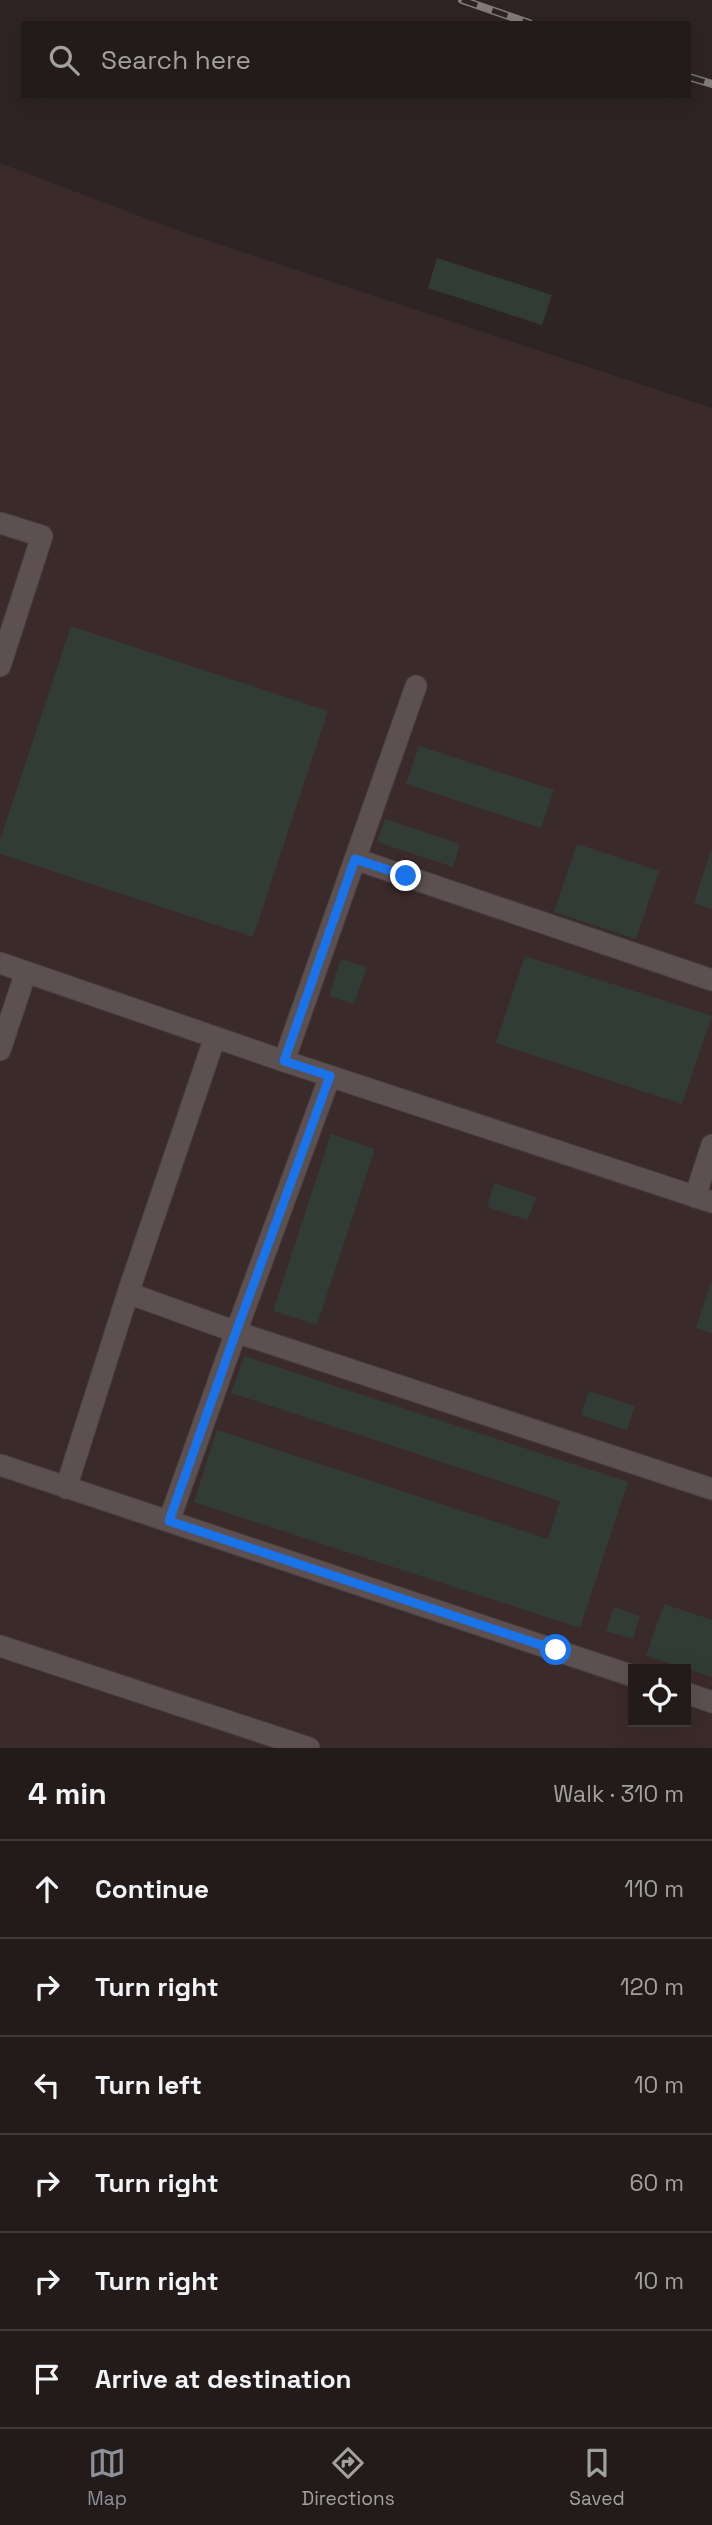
<!DOCTYPE html>
<html lang="en">
<head>
<meta charset="utf-8">
<style>
	:root { --surface:#221b1a; --page:#2a2423; --text:#f1f3f6; --muted:#a2a1a2; --line:#3f3939; --accent:#8c9099 }
	body { margin:0; font-family:"Space Grotesk",sans-serif; background:var(--page); color:var(--text) }
	.controls { position:absolute; right:21px; bottom:21px; display:grid; overflow:hidden; border-radius:0px; box-shadow:0 7px 28px #0002 }
	.controls button { width:63px; height:63px; display:grid; place-items:center; padding:0; border:0; border-bottom:2px solid var(--line); background:var(--surface); color:var(--text); font:35px sans-serif }
	.stop { position:absolute; width:21px; height:21px; margin:-16px; border:5px solid #1a73e8; border-radius:50%; background:#fff }
	.stop.end { background:#1a73e8; border-color:#fff; box-shadow:0 2px 7px #0008 }
	.list { margin:0; padding:0; list-style:none }
	h2 { display:flex; justify-content:space-between; align-items:center; height:91px; margin:0; padding:0 28px; font-size:30px }
	h2 small { font-size:23px; font-weight:400; color:var(--muted) }
	.list li { display:grid; grid-template-columns:46px 1fr auto; gap:21px; align-items:center; box-sizing:border-box; height:98px; padding:0 28px; border-top:2px solid var(--line) }
	.list b { display:block; font-size:26px; white-space:nowrap }
	.list em { font-size:23px; font-style:normal; color:var(--muted) }
	.icon { flex:none; width:38px; height:38px; fill:none; stroke:currentColor; stroke-width:2; stroke-linecap:round; stroke-linejoin:round }
	.map { position:relative; flex:none; width:712px; height:1748px; overflow:hidden }
	.search { position:absolute; background:var(--surface); box-shadow:0 7px 28px #0002; left:21px; right:21px; top:21px; height:77px; display:flex; align-items:center; gap:18px; box-sizing:border-box; padding:0 24px; border-radius:0px; color:var(--muted); font-size:26px }
	.sheet { height:679px; background:var(--surface) }
	nav { display:flex; justify-content:space-around; align-items:center; box-sizing:border-box; height:98px; border-top:2px solid var(--line); background:var(--surface); font-size:19px; color:var(--muted) }
	nav a { display:grid; justify-items:center; gap:4px }
	nav .on { color:var(--accent) }
	.map>svg:first-child { display:block }
	.built { fill:#3b2a2a; fill-rule:evenodd }
	.building { fill:#323c37 }
	.lines { fill:none; stroke-linecap:round; stroke-linejoin:round }
	.minor-casing { stroke:#484040; stroke-width:23 }
	.minor { stroke:#5c5150; stroke-width:21 }
	.rail-casing { stroke:#837b7a; stroke-width:8 }
	.rail { stroke:#2d2423; stroke-width:5; stroke-dasharray:16; stroke-linecap:butt }
	.route { stroke:#1a73e8; stroke-width:9 }
</style>
</head>
<body>
<div class="map">
<svg width="712" height="1748" viewBox="0 0 712 1748">
	<rect width="100%" height="100%" fill="#2d2423"/>
	<path class="built" d="M0 163 179 231 712 408V1748H0ZM633 1669H686V1722H633Z"/>
	<path class="building" d="M437 258 552 295 542 325 428 288Z
		M71 626 328 711 253 937 0 854V840Z
		M419 746 554 790 541 828 406 784Z
		M385 819 460 844 453 867 377 842Z
		M577 844 659 871 636 939 554 912Z
		M711 850H712V909L694 903Z
		M525 956 712 1016 682 1104 496 1043Z
		M341 959 367 967 354 1004 329 996Z
		M331 1134 375 1149 317 1325 273 1311Z
		M494 1183 536 1197 528 1220 487 1207Z
		M711 1282H712V1333L696 1328Z
		M244 1356 628 1482 580 1628 194 1502 217 1430 548 1539 560 1501 231 1393Z
		M589 1391 635 1406 627 1430 581 1415Z
		M664 1604 712 1620V1677L646 1656Z
		M614 1607 640 1616 633 1639 606 1631Z"/>
	<g class="lines">
		<g class="minor-casing">
			<path id="minor" d="M0 523 42 536 0 666
				M355 859 712 980
				M0 963 284 1061 712 1202
				M0 1050 26 972
				M284 1061 416 686
				M695 1197 712 1145
				M128 1293 236 1332 712 1489
				M0 1465 633 1676
				M66 1488 128 1293 215 1037
				M169 1521 236 1332 330 1076
				M0 1646 309 1748
				M686 1693 712 1702"/>
		</g>
		<use href="#minor" class="minor"/>
		<g class="rail-casing">
			<path id="rail" d="M462 0 529 23
				M689 77 712 84"/>
		</g>
		<use href="#rail" class="rail"/>
	</g>
	<g class="lines">
		<path class="route" d="M406 876 355 859 284 1061 330 1076 236 1332 169 1521 556 1650"/>
	</g>
</svg>
<div class="controls">
<button><svg class="icon" aria-label="locate" viewBox="0 0 24 24"><circle cx="12" cy="12" r="6"/><path d="M12 2v4M12 18v4M2 12h4M18 12h4"/></svg></button>
</div>
<div class="stop" style="left:556px;top:1650px"></div>
<div class="stop end" style="left:406px;top:876px"></div>
<div class="search"><svg class="icon" aria-label="search" viewBox="0 0 24 24"><circle cx="10" cy="10" r="6"/><path d="M15 15l6 6"/></svg>Search here</div>
</div>
<section class="sheet">
<h2>4 min<small>Walk · 310 m</small></h2>
<ul class="list">
<li><svg class="icon" aria-label="ahead" viewBox="0 0 24 24"><path d="M12 20V5M6 11l6-6 6 6"/></svg><div><b>Continue</b></div><em>110 m</em></li>
<li><svg class="icon" aria-label="right" viewBox="0 0 24 24"><path d="M7 20v-9h11M14 6l5 5-5 5"/></svg><div><b>Turn right</b></div><em>120 m</em></li>
<li><svg class="icon" aria-label="left" viewBox="0 0 24 24"><path d="M17 20v-9H6M10 6l-5 5 5 5"/></svg><div><b>Turn left</b></div><em>10 m</em></li>
<li><svg class="icon" aria-label="right" viewBox="0 0 24 24"><path d="M7 20v-9h11M14 6l5 5-5 5"/></svg><div><b>Turn right</b></div><em>60 m</em></li>
<li><svg class="icon" aria-label="right" viewBox="0 0 24 24"><path d="M7 20v-9h11M14 6l5 5-5 5"/></svg><div><b>Turn right</b></div><em>10 m</em></li>
<li><svg class="icon" aria-label="arrive" viewBox="0 0 24 24"><path d="M6 21V4h12l-3 4 3 4H6"/></svg><div><b>Arrive at destination</b></div></li>
</ul>
</section>
<nav>
<a class="on"><svg class="icon" aria-label="map" viewBox="0 0 24 24"><path d="M3 6l6-2 6 2 6-2v14l-6 2-6-2-6 2zM9 4v14M15 6v14"/></svg>Map</a>
<a><svg class="icon" aria-label="directions" viewBox="0 0 24 24"><path d="M12 3l9 9-9 9-9-9zM9 14v-3h6M13 9l2 2-2 2"/></svg>Directions</a>
<a><svg class="icon" aria-label="saved" viewBox="0 0 24 24"><path d="M7 4h10v16l-5-4-5 4z"/></svg>Saved</a>
</nav>
</body>
</html>
